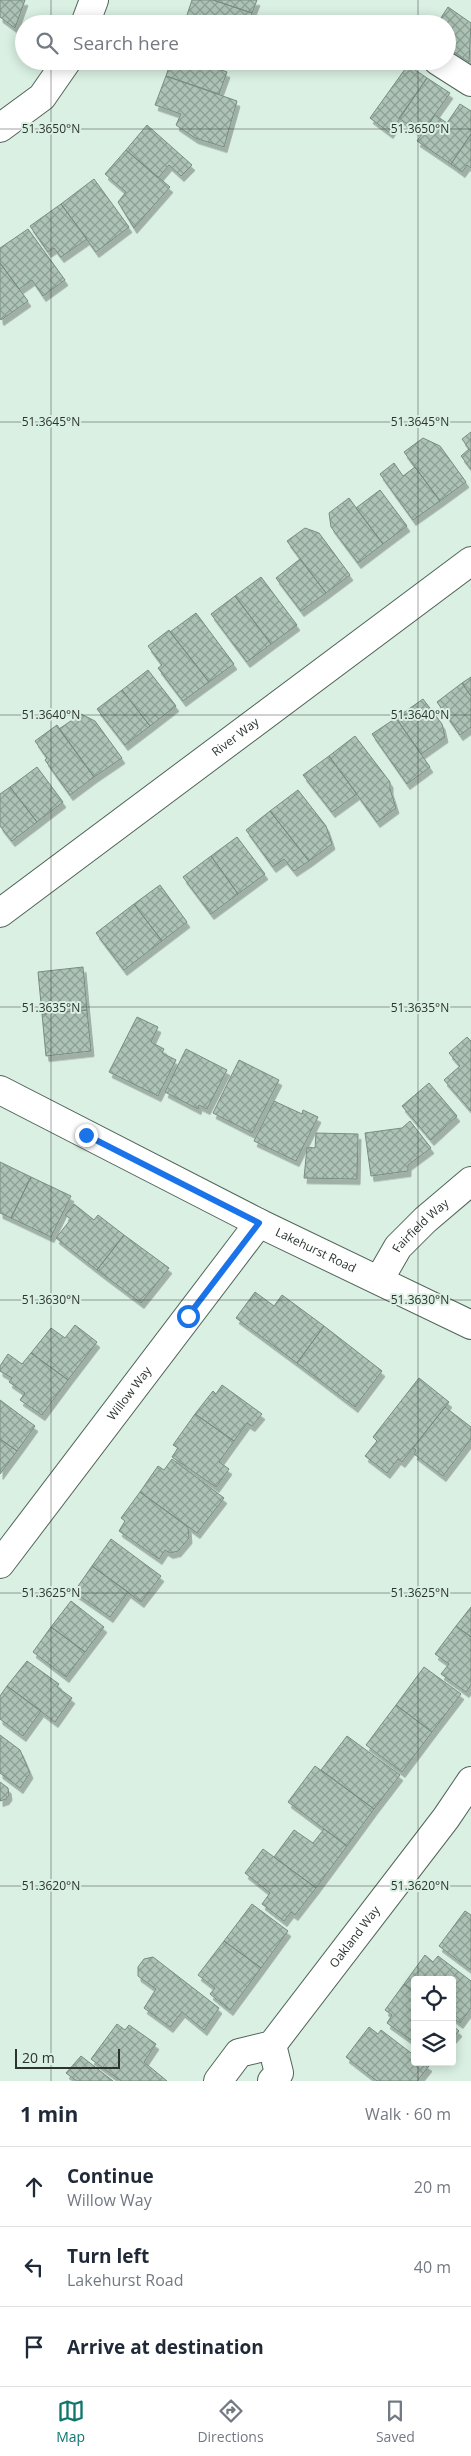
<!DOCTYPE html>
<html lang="en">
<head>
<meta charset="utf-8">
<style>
	:root { --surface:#fff; --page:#f2f2f3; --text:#1f2937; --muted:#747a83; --line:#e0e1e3; --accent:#0f766e }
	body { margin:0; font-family:"Open Sans",sans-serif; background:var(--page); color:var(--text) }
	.controls { position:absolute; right:15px; bottom:15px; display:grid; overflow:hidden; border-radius:5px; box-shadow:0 2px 12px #0003 }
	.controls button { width:45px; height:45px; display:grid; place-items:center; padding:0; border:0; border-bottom:1px solid var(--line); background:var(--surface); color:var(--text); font:25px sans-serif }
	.scale { position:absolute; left:15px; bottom:12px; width:105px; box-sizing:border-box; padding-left:5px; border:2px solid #2c342f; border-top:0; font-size:14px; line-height:18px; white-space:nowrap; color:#2c342f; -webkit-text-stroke:4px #daf0e3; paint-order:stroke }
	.stop { position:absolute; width:15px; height:15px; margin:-11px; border:4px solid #1a73e8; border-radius:50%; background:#fff }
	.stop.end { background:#1a73e8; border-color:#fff; box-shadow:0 1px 5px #0008 }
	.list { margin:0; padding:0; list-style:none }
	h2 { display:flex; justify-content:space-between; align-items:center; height:65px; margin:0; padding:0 20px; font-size:21px }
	h2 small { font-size:16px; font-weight:400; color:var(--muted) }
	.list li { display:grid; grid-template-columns:32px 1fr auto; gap:15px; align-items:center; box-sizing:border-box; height:80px; padding:0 20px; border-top:1px solid var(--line) }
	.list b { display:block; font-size:19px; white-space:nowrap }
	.list p { margin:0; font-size:16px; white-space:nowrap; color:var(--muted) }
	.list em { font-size:16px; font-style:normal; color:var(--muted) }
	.icon { flex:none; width:28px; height:28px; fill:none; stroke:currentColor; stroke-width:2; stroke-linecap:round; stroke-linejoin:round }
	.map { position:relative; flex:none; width:471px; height:2081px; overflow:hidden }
	.search { position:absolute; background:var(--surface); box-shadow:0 2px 12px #0003; left:15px; right:15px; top:15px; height:55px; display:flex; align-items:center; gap:12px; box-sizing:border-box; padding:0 18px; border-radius:28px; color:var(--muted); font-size:19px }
	.sheet { height:305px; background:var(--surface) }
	nav { display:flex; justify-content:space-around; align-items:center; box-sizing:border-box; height:70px; border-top:1px solid var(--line); background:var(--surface); font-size:14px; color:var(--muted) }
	nav a { display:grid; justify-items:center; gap:2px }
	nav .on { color:var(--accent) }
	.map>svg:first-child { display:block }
	.building { fill:url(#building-cross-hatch); stroke:#788d81; filter:url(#shadow) }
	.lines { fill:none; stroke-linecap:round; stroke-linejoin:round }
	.street-casing { stroke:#51655a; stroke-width:30 }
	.street { stroke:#fff; stroke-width:28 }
	.route { stroke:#1a73e8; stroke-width:6 }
	.ticks { fill:none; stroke:#2c342f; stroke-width:1; stroke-opacity:0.45 }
	.labels { text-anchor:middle; stroke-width:4; stroke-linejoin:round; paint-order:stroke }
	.street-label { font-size:12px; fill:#2c342f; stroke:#daf0e3 }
	.ticks-label { font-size:12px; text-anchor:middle; fill:#2c342f; stroke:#daf0e3; stroke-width:4; stroke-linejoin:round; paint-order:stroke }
</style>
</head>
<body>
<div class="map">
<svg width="471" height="2081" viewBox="0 0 471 2081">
	<defs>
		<pattern id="building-cross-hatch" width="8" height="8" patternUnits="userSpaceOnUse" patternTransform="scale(1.25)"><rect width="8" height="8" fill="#adc3b6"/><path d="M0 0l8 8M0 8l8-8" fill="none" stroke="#8d9f94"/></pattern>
		<filter id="shadow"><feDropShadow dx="3" dy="5.5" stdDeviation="0" flood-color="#0004"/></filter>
	</defs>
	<rect width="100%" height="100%" fill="#daf0e3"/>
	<path class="building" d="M0 0H25L15 28 0 17Z
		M192 0H213L252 13 249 24H184Z
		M213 0H257L252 13Z
		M448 7 471 23 469 62 447 47V24H437Z
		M171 61H215L213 67 227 72 219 94 166 76Z
		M408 65 427 78 390 133 370 118Z
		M166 76 237 101 224 147 195 138 176 125 181 114 155 105Z
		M427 78 450 93 421 134 399 118Z
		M460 104 471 111V134L451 164 417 141 435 115 447 123Z
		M147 125 192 165 181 176 169 165 158 178 126 150Z
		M471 134V168L467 165 462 172 451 164Z
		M126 150 170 187 134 228 118 202 126 192 105 174Z
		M94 179 129 227 96 252 61 204Z
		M61 204 87 239 61 257 54 248 48 252 30 226Z
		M28 229 65 280 43 296 32 280 19 289 0 263V248Z
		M0 263 28 301 1 320 0 318Z
		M471 432V469L461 456 469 449 462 439Z
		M423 438 440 446 466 482 440 501 404 452Z
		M394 463 403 476 415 467 440 501 413 520 380 474Z
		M380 490 407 526 383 544 356 508Z
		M349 498 383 544 358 563 331 527 329 513Z
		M305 528 319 533 350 575 326 593 287 541Z
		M300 559 326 593 301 611 276 578Z
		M261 577 297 625 271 644 235 596Z
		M235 596 271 644 247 662 211 614Z
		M196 613 234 664 209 682 170 632Z
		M169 630 209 682 183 701 158 668 162 665 148 646Z
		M148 670 176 706 150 726 122 690Z
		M471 677V696L462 683Z
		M462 683 471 696V727L460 735 437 702Z
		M122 690 150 726 125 745 97 709Z
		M423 699 442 724 445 737 421 754 396 718Z
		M81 714 95 721 122 758 94 777 59 729Z
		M396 718 430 767 407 784 372 734Z
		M57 725 94 777 70 795 45 760 47 758 35 741Z
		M355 736 390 782V789L396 808 377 822 329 756Z
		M329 756 357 794 332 812 303 775Z
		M37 767 63 802 37 822 10 787Z
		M10 787 37 822 12 841 0 826V794Z
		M298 790 326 826 332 844 309 861 270 811Z
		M270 811 309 861 294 871 284 859 273 867 246 830Z
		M237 837 265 874 238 894 211 856Z
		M211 856 238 894 211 914 183 877Z
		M160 885 187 922 162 941 134 904Z
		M134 904 162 941 124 970 96 933Z
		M83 967 87 1010 42 1014 38 972Z
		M87 1010 91 1051 46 1056 42 1014Z
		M137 1017 158 1027 151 1042 164 1049 162 1053 176 1060 158 1096 109 1072Z
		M467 1037 471 1041V1111L444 1080 460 1066 449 1053Z
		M186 1049 227 1070 207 1109 199 1105 198 1109 165 1092Z
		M239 1060 279 1080 252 1133 213 1113Z
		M429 1083 457 1116 431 1140 402 1106Z
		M274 1101 302 1114 303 1110 318 1117 296 1161 254 1141Z
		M410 1121 431 1148 408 1165V1171L371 1176 365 1133 402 1128Z
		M316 1133 358 1134 357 1179 304 1178 307 1147 315 1148Z
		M0 1162 31 1177 11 1218 0 1213Z
		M31 1177 71 1196 51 1237 11 1218Z
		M74 1204 94 1220 98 1215 124 1235 97 1270 56 1238 71 1219 65 1215Z
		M124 1235 169 1268 141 1303 97 1270Z
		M255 1292 274 1306 282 1295 324 1326 297 1363 236 1318Z
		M75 1325 97 1342 68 1380 31 1353 51 1328 65 1338Z
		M324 1326 382 1371 355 1407 297 1363Z
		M31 1353 68 1380 42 1415 20 1400 25 1393 9 1382 12 1378 0 1371V1366L8 1354 22 1364Z
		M419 1378 449 1402 402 1462 398 1459 387 1473 365 1456 377 1441 373 1437Z
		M222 1385 262 1414 252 1426 247 1423 234 1441 195 1414 213 1391 216 1394Z
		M0 1400 35 1426 17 1451 0 1439Z
		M445 1407 471 1427V1439L443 1476 414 1454 416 1450 413 1448Z
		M195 1414 234 1441 219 1462 229 1469 216 1487 172 1457 178 1448 173 1445Z
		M0 1439 17 1451 0 1474Z
		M172 1459 224 1498 197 1533 140 1492 158 1466 164 1470Z
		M140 1492 188 1527 189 1538 178 1551 170 1553 165 1550 159 1559 119 1531 125 1521 121 1518Z
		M111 1539 161 1576 141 1602 92 1566Z
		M92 1566 128 1592 110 1617 74 1592Z
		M71 1601 104 1627 85 1652 51 1627Z
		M471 1607V1637L456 1626Z
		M456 1626 471 1637V1685L466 1692 441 1674 449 1664 435 1654Z
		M51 1627 85 1652 66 1677 33 1652Z
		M27 1661 59 1684 57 1687 72 1698 55 1722 7 1686Z
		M424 1667 461 1694 432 1732 396 1705Z
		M7 1686 41 1711 23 1736 0 1719V1696Z
		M396 1705 432 1732 402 1772 366 1745Z
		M0 1735 20 1750 30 1773 20 1788 0 1773Z
		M347 1736 400 1775 374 1809 321 1770Z
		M315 1766 374 1809 347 1846 288 1802Z
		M0 1782 8 1788 9 1795 6 1799 0 1801Z
		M324 1829 347 1846 316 1888 274 1857 294 1830 313 1843Z
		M263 1849 316 1888 295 1915 291 1912 284 1921 262 1904 270 1893 245 1873Z
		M252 1904 288 1931 261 1968 224 1941Z
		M465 1911 471 1915V1970L439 1946Z
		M224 1941 261 1968 230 2010 210 1994 215 1988 198 1975Z
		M425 1955 433 1962 438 1956 471 1981V2008L460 2023 452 2017V1980H415V1992L404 1984Z
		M153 1957 219 2008 204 2030 182 2012 170 2027 144 2008 156 1989 138 1976V1967L144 1959Z
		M404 1984 415 1992V2043L387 2023 392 2015 385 2010Z
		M117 2024 125 2030 129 2025 156 2044 144 2062 167 2081H121L91 2059Z
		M452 2025 459 2031 452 2039Z
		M369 2027 378 2034 381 2030 415 2056V2062H423L429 2066 417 2081H377L346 2057Z
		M81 2056 113 2081H77L66 2073Z"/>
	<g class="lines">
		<g class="street-casing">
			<g id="street">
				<path d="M85 24 94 0"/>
				<path d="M438 61 471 82"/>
				<path d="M0 128 42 97 67 61"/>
				<path id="s1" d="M0 913 471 561"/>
				<path id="s2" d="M0 1090 259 1223 471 1325"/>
				<path id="s3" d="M379 1280 398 1247 425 1220 471 1181"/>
				<path id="s4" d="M0 1564 259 1223"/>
				<path d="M272 2045 279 2073 272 2081"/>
				<path id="s5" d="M218 2081 239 2053 272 2045 446 1818 471 1781"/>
			</g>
		</g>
		<use href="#street" class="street"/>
	</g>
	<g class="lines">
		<path class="route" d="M86 1135 259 1223 188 1316"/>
	</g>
	<path class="ticks" d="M51 0V24M418 0V24M51 61V2081M418 61V1980M0 129H471M0 422H471M0 715H471M0 1007H471M0 1300H471M0 1593H471M0 1886H471M418 2062V2081"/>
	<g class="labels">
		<g class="street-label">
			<text dy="4" stroke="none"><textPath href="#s1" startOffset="294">River Way</textPath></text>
			<text dy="4" stroke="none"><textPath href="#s3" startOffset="69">Fairfield Way</textPath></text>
			<text dy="4" stroke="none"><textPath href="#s2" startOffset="354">Lakehurst Road</textPath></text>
			<text dy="4" stroke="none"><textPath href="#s4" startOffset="214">Willow Way</textPath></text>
			<text dy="4" stroke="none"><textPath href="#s5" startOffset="205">Oakland Way</textPath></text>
		</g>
	</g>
	<g class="ticks-label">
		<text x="51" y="133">51.3650°N</text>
		<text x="420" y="133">51.3650°N</text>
		<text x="51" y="426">51.3645°N</text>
		<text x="420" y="426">51.3645°N</text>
		<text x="51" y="719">51.3640°N</text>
		<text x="420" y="719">51.3640°N</text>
		<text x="51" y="1012">51.3635°N</text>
		<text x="420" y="1012">51.3635°N</text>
		<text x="51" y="1304">51.3630°N</text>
		<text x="420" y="1304">51.3630°N</text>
		<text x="51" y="1597">51.3625°N</text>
		<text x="420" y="1597">51.3625°N</text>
		<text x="51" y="1890">51.3620°N</text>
		<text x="420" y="1890">51.3620°N</text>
	</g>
</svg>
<div class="controls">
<button><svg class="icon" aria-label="locate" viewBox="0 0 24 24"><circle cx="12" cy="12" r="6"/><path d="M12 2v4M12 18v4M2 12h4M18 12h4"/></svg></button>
<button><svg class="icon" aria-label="layers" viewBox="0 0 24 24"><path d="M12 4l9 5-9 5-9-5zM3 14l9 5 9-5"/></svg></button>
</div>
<div class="scale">20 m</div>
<div class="stop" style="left:188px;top:1316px"></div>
<div class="stop end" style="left:86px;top:1135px"></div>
<div class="search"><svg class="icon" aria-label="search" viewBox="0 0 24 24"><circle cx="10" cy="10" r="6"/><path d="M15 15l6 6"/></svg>Search here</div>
</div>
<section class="sheet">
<h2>1 min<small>Walk · 60 m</small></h2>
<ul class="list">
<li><svg class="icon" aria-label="ahead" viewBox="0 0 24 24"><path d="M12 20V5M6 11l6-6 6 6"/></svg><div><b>Continue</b><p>Willow Way</p></div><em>20 m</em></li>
<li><svg class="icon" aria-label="left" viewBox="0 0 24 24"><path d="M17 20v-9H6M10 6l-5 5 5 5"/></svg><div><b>Turn left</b><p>Lakehurst Road</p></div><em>40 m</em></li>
<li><svg class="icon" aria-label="arrive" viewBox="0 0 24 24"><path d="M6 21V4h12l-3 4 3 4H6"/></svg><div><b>Arrive at destination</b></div></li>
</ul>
</section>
<nav>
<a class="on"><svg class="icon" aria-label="map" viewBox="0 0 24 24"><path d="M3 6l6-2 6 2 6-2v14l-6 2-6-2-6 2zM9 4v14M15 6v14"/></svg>Map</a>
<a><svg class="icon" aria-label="directions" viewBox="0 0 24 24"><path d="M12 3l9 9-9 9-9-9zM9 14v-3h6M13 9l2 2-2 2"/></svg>Directions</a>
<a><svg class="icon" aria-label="saved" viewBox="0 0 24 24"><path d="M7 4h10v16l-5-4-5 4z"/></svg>Saved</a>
</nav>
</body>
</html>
